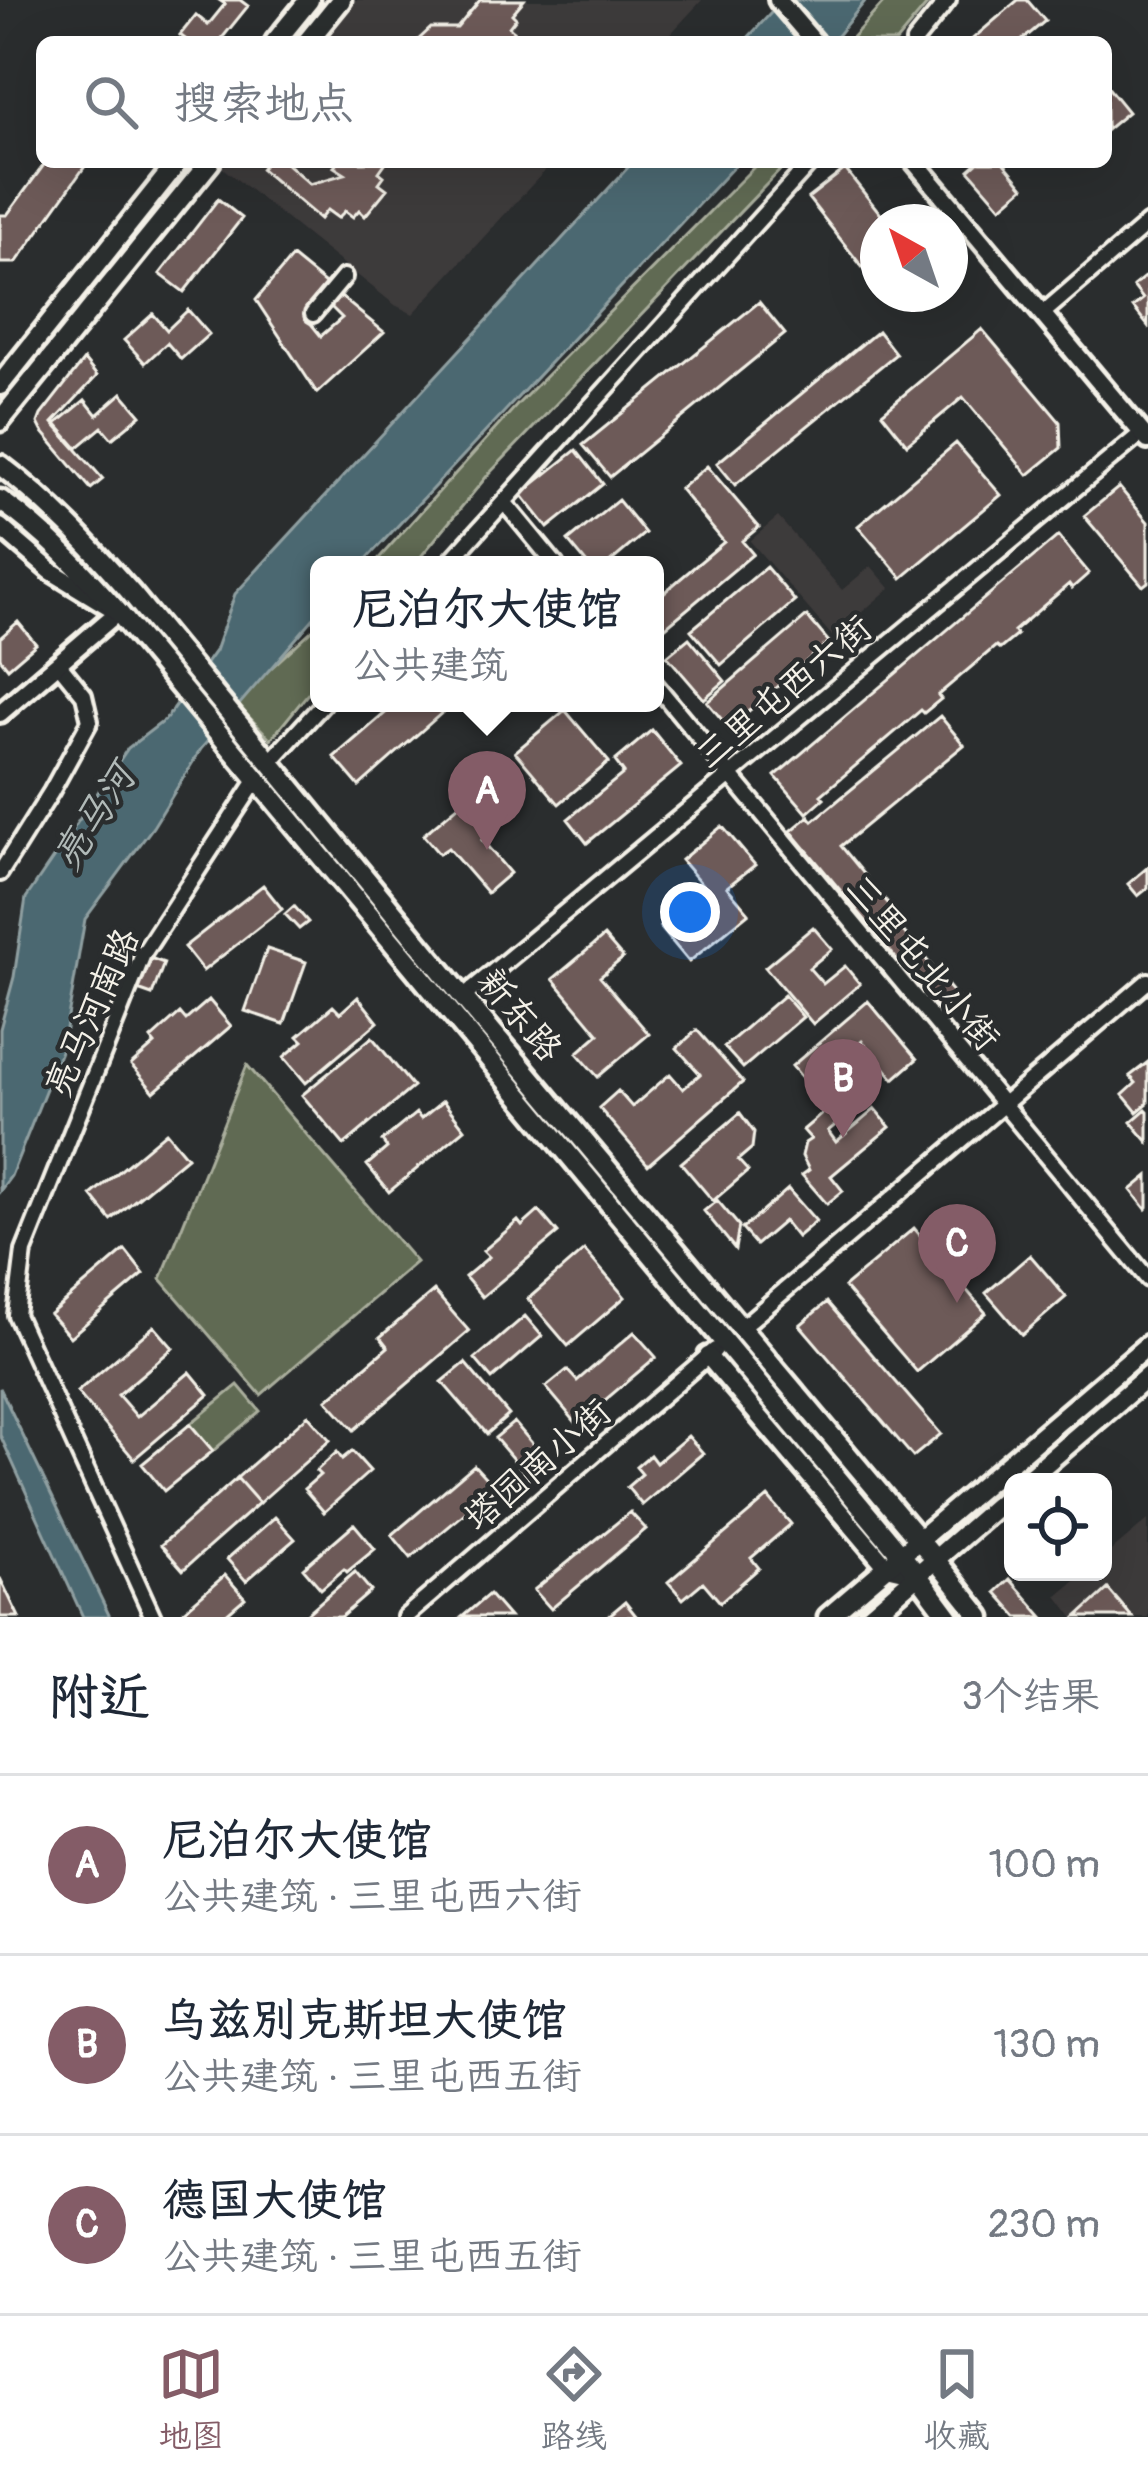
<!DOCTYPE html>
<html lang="zh">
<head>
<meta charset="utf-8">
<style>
	:root { --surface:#fff; --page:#f2f2f3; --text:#1f2937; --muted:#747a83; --line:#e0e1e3; --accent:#845c67 }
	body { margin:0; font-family:Pangolin,"LXGW WenKai TC",sans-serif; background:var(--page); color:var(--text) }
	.controls { position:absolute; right:36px; bottom:36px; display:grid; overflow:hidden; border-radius:18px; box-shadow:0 12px 48px #0002 }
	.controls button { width:108px; height:108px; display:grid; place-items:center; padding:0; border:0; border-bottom:3px solid var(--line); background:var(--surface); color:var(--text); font:60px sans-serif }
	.compass { position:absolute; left:860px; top:204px; width:108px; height:108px; border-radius:50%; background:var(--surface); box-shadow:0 12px 48px #0002; rotate:320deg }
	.you { position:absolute; left:690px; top:912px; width:42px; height:42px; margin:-30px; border:9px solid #fff; border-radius:50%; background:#1a73e8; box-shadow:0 0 0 18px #1a73e833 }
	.badge { display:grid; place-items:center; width:78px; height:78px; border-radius:50%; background:var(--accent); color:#fff; font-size:39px; font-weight:700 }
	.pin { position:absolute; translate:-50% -99px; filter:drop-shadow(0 3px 6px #0008) }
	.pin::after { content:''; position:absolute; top:63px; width:42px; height:36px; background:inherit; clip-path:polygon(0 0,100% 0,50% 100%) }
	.popup { position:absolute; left:310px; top:556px; width:354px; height:156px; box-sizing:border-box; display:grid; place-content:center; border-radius:18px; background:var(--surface); filter:drop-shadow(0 3px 9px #0005); font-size:39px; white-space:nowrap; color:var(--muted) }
	.popup b { font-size:45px; color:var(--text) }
	.popup::after { content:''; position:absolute; left:50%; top:100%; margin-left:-24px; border:24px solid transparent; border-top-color:var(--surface) }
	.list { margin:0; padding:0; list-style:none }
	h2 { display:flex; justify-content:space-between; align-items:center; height:156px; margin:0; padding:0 48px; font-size:51px }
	h2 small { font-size:39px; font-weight:400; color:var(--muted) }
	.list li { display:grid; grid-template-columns:78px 1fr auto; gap:36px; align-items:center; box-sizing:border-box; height:180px; padding:0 48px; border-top:3px solid var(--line) }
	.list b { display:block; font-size:45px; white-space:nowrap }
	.list p { margin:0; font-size:39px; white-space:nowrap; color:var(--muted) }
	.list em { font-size:39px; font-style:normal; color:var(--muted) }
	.icon { flex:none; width:66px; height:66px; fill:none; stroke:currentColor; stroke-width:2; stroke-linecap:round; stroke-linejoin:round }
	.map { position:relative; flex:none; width:1148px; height:1617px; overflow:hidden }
	.search { position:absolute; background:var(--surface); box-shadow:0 12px 48px #0002; left:36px; right:36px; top:36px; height:132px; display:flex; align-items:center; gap:30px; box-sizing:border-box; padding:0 42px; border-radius:18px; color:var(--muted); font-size:45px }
	.sheet { height:696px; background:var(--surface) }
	nav { display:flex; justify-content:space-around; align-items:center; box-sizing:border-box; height:168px; border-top:3px solid var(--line); background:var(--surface); font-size:33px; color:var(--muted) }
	nav a { display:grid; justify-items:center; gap:6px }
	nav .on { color:var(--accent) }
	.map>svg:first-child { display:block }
	.built { fill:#3e3a3b }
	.green { fill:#606b52; stroke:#aaae9d; stroke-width:3 }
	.water { fill:#4c6871; stroke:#8f9fa1; stroke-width:3 }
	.building { fill:#6d5a58; stroke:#f4f1e8; stroke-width:3 }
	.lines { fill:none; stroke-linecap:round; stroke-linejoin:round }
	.minor-casing { stroke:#f4f1e8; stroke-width:22 }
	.tertiary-casing { stroke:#f4f1e8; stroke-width:26 }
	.secondary-casing { stroke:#f4f1e8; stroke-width:27 }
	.minor { stroke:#2a2d2e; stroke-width:14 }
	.tertiary { stroke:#2a2d2e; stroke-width:16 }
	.secondary { stroke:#2a2d2e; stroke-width:18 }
	.labels { text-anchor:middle; stroke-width:9; stroke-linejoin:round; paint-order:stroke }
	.street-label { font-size:36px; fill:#f4f1e8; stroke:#2a2d2e }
	.water-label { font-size:39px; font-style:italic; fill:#b1bab8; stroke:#2a2d2e }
</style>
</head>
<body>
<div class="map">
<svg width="1148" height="1617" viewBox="0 0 1148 1617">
	<rect width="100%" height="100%" fill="#2a2d2e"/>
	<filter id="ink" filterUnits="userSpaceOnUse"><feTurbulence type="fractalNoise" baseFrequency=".00833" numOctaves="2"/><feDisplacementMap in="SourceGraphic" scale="24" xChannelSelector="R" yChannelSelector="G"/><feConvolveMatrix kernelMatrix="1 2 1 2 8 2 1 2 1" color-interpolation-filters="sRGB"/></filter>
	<g filter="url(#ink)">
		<path class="built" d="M353 0H702L663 42H319Z
			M223 162H553L413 314 395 305 220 166Z
			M778 517 842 590 871 566 890 588 833 637 750 541Z
			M1148 1520V1617H1073L1057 1596 1086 1572H1103V1558Z"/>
		<path class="green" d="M886 0H931L896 42H848Z
			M755 162H788L487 476 414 565H373L518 404 755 166Z
			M319 624V680L271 739 234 702Z
			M247 1065 416 1262 261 1395 161 1279Z
			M238 1385 260 1411 213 1451 190 1424Z"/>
		<path class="water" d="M783 0H866L832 42H744Z
			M633 162H738L361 565H319V612L201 749 153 827 85 919 63 1046 11 1176 0 1191V1029L14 977 26 898 128 748 166 719 215 651 235 594Z
			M0 1388 110 1617H83L0 1435Z"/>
		<path class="building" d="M219 0H240L248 6 219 42H189L180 35 196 15 208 25 225 4Z
			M480 0H524L512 14 516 18 509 27 514 31 504 42H416L431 28H457Z
			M1018 0H1027L1045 21 1020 42H969Z
			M1106 85 1128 112 1106 130Z
			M46 162H88L16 263H0V215H7Z
			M266 162H288L287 164 310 184 345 174 334 167 338 162H386L379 172 384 176 379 183 387 189 365 216 359 210 353 217 345 211 338 218 327 210 320 219 261 169Z
			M978 162H1003L1024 187 1001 207 969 170Z
			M845 169 887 222H878V287L808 198Z
			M218 199 242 218 184 292 160 274Z
			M292 257 330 288 304 315 321 336 342 318 331 307 340 296 384 332 317 393 256 300Z
			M1148 274V326L1133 307 1143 299 1133 286Z
			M759 302 785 334 610 477 583 445Z
			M188 310 209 334 181 359 167 343 145 363 124 340 153 314 167 330Z
			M982 329 1060 422 1061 448 1028 475 963 397 907 444 882 413Z
			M878 331 896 354 735 485 717 463Z
			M84 360 97 376 53 423 103 479 91 489 42 431 38 423 41 415Z
			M122 393 141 415 112 439 102 427 77 448 56 424 85 400 97 415Z
			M956 443 1001 495 902 578 858 526Z
			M576 450 603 484 548 528 521 494Z
			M707 466 759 527 742 541 753 554 655 636V600L724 542 680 489Z
			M1119 487 1148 522V582L1143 586 1084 516Z
			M618 500 645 533 607 565H588L568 541Z
			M1058 536 1089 573 1072 588 1069 584 1014 631 1017 635 1000 649 996 646 938 695 941 699 924 713 921 710 821 795 824 798 807 813 775 776Z
			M766 567 795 601 721 665 691 630Z
			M807 616 829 642 729 728 707 702Z
			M18 622 36 644 8 668 0 658V638Z
			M689 638 725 681 704 699 667 656Z
			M397 703H453L359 786 334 757Z
			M565 710 609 762 559 804 515 752Z
			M940 716 964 745 841 846 892 908 870 926 791 831 809 816 813 821Z
			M652 730 681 766 587 843 568 819 624 773 615 761Z
			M466 799 482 818 479 821 489 835 482 840 510 873 487 893 448 848 439 854 423 835Z
			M722 826 755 865 727 887 749 913 689 962 660 927 706 889 681 860Z
			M1148 867V888L1138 896 1128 884Z
			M263 885 282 909 203 971 184 947Z
			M294 906 308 922 299 929 285 914Z
			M894 920 958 998 940 1012 876 934Z
			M813 927 832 949 809 968 823 984 845 966 860 984 813 1024 765 967Z
			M604 936 623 958 600 977 649 1034 598 1077 577 1053 599 1034 553 979Z
			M267 949 306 962 284 1024 245 1011Z
			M147 957 164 963 152 995 135 989Z
			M784 995 803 1017 743 1068 724 1047Z
			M358 997 378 1022 306 1083 284 1057 303 1041 298 1036 333 1006 340 1013Z
			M209 1000 231 1026 154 1092 131 1065 155 1044 151 1039 180 1013 186 1020Z
			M868 1001 917 1059 894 1079 862 1041 809 1086 792 1066Z
			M697 1030 743 1082 648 1165 599 1108 618 1091 632 1107 670 1074 683 1089 700 1074 677 1048Z
			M372 1037 413 1087 344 1145 302 1095Z
			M1148 1062V1103L1137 1112 1123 1095 1136 1083 1130 1076Z
			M443 1101 465 1129 389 1192 367 1165 387 1148 382 1141 416 1113 421 1119Z
			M830 1107 853 1111 828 1131 836 1142 875 1109 890 1127 831 1176 843 1191 827 1204 802 1175 809 1170 802 1156 805 1143 811 1139 803 1130Z
			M1146 1109 1148 1111V1142L1131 1122Z
			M740 1113 754 1132 752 1148 738 1160 748 1171 713 1201 681 1163Z
			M166 1132 187 1157 111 1220 91 1195Z
			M1148 1176V1207L1146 1209 1131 1190Z
			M788 1189 816 1221 797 1237 784 1221 756 1245 742 1229Z
			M717 1200 739 1226 735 1249 704 1211Z
			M539 1211 558 1233 482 1297 465 1277 489 1257 483 1251 518 1221 522 1226Z
			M914 1228 986 1313 917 1372 844 1287Z
			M125 1250 144 1274 70 1337 50 1314Z
			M584 1250 625 1297 568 1346 528 1299Z
			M1030 1255 1066 1297 1022 1335 986 1293Z
			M434 1291 469 1331 354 1430 327 1400 388 1347 380 1337Z
			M827 1302 941 1434 913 1457 800 1325Z
			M525 1316 542 1336 492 1379 475 1359Z
			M154 1326 173 1348 118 1395 137 1417 190 1372 209 1395 134 1459 77 1392Z
			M634 1332 656 1357 577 1424 546 1387 567 1370 577 1381Z
			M465 1363 509 1415 487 1434 442 1382Z
			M308 1415 330 1440 259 1503 237 1478Z
			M514 1422 548 1462 529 1478 495 1438Z
			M190 1424 213 1451 164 1491 142 1464Z
			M688 1436 703 1453 642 1505 627 1487 642 1474 636 1467 650 1455 656 1463Z
			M352 1451 370 1471 324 1512 304 1489 320 1475 316 1471 337 1452 342 1459Z
			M474 1465 495 1488 411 1558 392 1535Z
			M237 1478 259 1503 183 1570 161 1545Z
			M768 1497 791 1524 751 1558 759 1568 720 1602 703 1582 683 1599 668 1582Z
			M630 1512 646 1529 551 1609 534 1590Z
			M275 1517 295 1539 246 1581 227 1559Z
			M354 1524 375 1549 347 1572 344 1569 321 1589 303 1568Z
			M355 1572 371 1591 341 1617H303Z
			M225 1575 245 1598 223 1617H183L181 1613Z
			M0 1578 19 1617H0Z
			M1010 1579 1043 1617H1018L996 1592Z
			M1108 1589 1132 1617H1077Z
			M489 1594 509 1617H462Z
			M625 1602 637 1617H607Z"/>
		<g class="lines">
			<g class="minor-casing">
				<path id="minor" d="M914 42 948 0
					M313 314 344 277
					M1042 314 1148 223
					M504 502 556 565
					M447 565 811 162
					M655 684 1148 1279
					M270 762 324 703
					M0 873 51 792 90 721 84 695 58 663
					M463 997 1142 433
					M742 1327 1148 981
					M153 1617 16 1315 24 1251 143 954 257 779
					M405 1617 715 1350"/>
			</g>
			<g class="tertiary-casing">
				<path id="tertiary" d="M778 0 814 42
					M915 162 1148 440
					M0 527 51 571 118 612 0 713
					M708 1356 887 1567 917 1574"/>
			</g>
			<g class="secondary-casing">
				<path id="secondary" d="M275 42 309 0
					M307 42 341 0
					M0 385 178 162
					M0 421 210 162
					M0 465C52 504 89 545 132 594L463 997 935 1559 981 1617
					M0 500C46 532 82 571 118 612L917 1574 949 1617
					M1024 1482 1148 1376
					M828 1617 1148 1345
					M869 1617 1013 1492"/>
			</g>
			<use href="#minor" class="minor"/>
			<use href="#tertiary" class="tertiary"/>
			<use href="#secondary" class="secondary"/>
		</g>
	</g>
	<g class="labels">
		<g class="street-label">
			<text transform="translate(783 691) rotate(-40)" y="13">三里屯西六街</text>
			<text transform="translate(924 962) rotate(50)" y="13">三里屯北小街</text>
			<text transform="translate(91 1012) rotate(-66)" y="13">亮马河南路</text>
			<text transform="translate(521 1014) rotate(50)" y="13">新东路</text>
			<text transform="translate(537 1464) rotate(-41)" y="13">塔园南小街</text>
		</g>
		<g class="water-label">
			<text transform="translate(93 816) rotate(-57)" y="14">亮马河</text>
		</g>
	</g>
</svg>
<div class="controls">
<button><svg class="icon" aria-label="locate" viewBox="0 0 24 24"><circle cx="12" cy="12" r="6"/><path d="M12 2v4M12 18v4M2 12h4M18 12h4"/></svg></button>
</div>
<svg class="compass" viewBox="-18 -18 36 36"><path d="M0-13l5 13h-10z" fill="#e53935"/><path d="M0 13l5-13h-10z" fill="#747a83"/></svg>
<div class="you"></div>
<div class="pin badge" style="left:487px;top:850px">A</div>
<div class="popup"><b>尼泊尔大使馆</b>公共建筑</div>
<div class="pin badge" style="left:843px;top:1138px">B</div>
<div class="pin badge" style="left:957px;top:1303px">C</div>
<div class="search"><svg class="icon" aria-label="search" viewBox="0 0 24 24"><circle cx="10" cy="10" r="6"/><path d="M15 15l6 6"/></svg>搜索地点</div>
</div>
<section class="sheet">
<h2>附近<small>3个结果</small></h2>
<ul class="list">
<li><span class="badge">A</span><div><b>尼泊尔大使馆</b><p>公共建筑 · 三里屯西六街</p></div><em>100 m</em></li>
<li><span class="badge">B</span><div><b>乌兹别克斯坦大使馆</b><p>公共建筑 · 三里屯西五街</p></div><em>130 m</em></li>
<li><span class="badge">C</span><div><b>德国大使馆</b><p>公共建筑 · 三里屯西五街</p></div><em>230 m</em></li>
</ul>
</section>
<nav>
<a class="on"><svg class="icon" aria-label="map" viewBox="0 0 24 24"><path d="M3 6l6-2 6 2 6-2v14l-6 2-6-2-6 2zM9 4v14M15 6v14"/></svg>地图</a>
<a><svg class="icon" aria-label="directions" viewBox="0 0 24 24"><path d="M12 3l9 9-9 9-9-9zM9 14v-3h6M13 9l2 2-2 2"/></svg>路线</a>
<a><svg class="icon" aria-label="saved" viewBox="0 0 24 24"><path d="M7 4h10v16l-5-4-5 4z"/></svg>收藏</a>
</nav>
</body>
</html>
